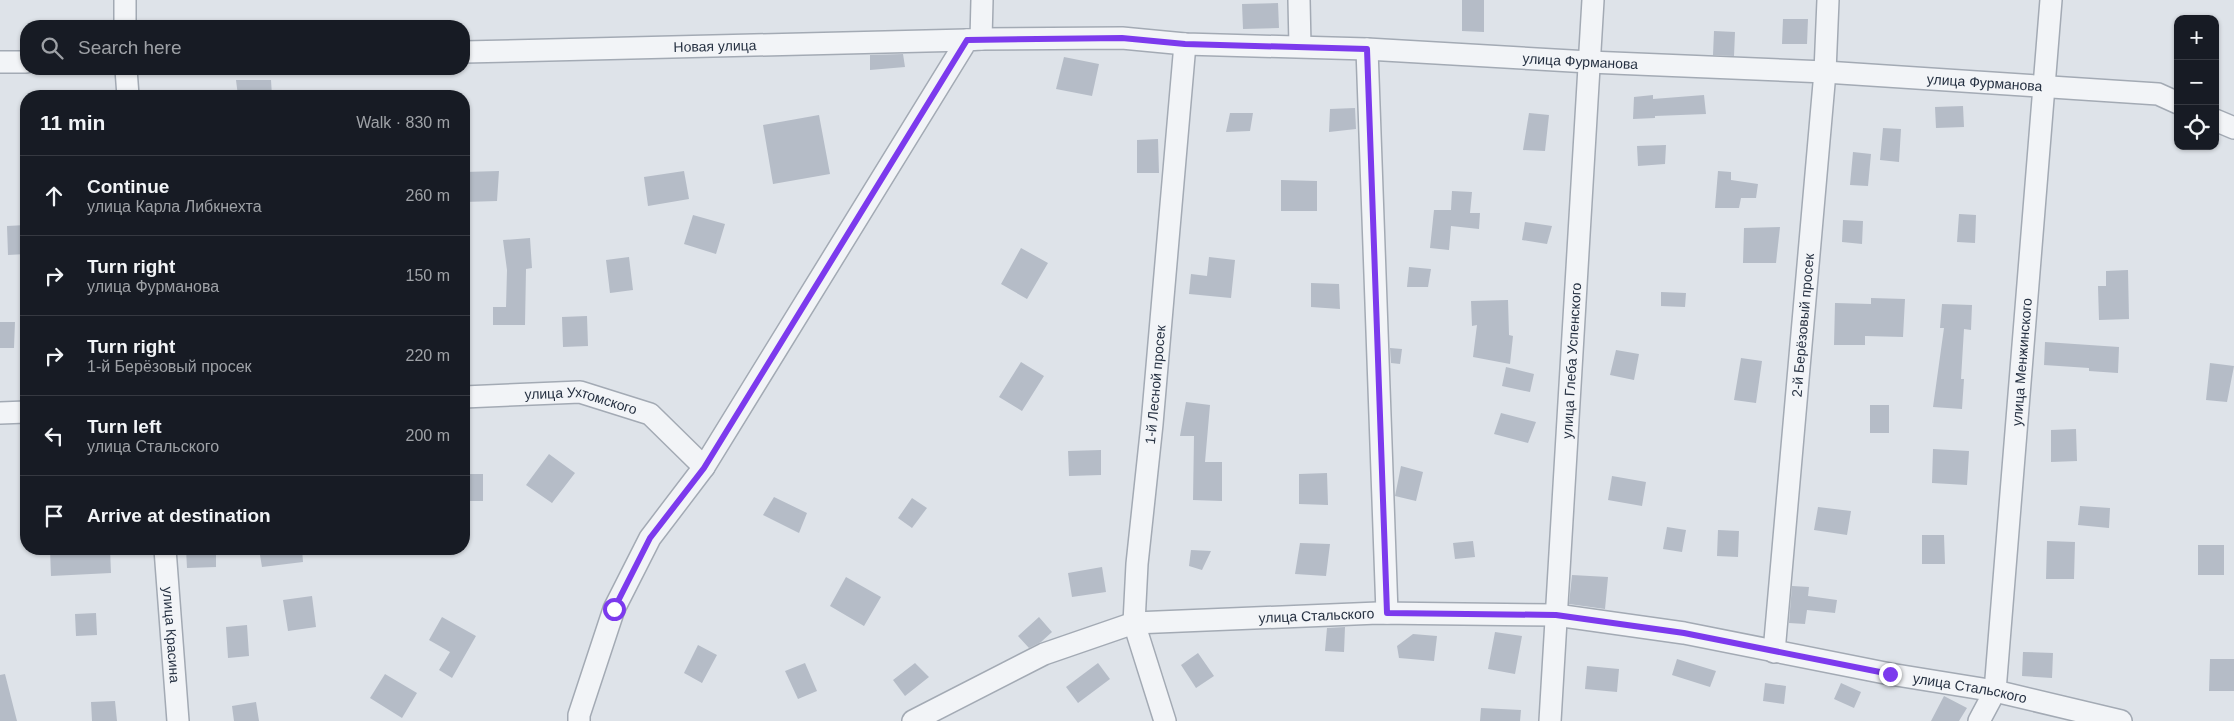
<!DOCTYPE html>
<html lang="en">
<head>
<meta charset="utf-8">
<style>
	:root { --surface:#171b24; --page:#20242c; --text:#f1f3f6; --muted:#9ea1a6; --line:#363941 }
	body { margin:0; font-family:Helvetica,sans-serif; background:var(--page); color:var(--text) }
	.controls { position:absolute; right:15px; top:15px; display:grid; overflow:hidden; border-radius:10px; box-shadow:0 1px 4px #0004 }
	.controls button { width:45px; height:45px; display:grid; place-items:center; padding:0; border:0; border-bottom:1px solid var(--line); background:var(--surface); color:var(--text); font:25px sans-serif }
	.stop { position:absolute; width:15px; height:15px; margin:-11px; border:4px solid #7c3aed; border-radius:50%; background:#fff }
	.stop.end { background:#7c3aed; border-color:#fff; box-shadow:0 1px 5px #0008 }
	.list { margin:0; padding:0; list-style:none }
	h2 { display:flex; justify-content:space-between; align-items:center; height:65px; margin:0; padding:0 20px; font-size:21px }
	h2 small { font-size:16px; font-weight:400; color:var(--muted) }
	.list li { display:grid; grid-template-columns:32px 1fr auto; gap:15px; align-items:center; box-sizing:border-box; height:80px; padding:0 20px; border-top:1px solid var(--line) }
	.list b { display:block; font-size:19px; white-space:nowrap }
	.list p { margin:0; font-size:16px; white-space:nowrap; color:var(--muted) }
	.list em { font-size:16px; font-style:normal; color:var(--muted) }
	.icon { flex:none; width:28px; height:28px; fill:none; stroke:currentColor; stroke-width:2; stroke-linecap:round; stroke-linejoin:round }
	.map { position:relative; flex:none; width:2234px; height:721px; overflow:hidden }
	.search { position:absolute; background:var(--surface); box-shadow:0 1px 4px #0004; left:20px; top:20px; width:450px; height:55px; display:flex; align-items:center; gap:12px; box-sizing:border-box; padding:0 18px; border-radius:20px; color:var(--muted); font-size:19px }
	.panel { position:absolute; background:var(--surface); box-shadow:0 1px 4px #0004; left:20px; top:90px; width:450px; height:465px; border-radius:20px }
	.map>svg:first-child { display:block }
	.building { fill:#b5bcc7 }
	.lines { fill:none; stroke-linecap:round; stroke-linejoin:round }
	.minor-casing { stroke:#a3aab4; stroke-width:24 }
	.minor { stroke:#f2f4f7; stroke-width:21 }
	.route { stroke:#7c3aed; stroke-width:6 }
	.labels { text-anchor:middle; stroke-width:4; stroke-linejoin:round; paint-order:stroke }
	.street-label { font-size:14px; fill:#263142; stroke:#eef2f7 }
</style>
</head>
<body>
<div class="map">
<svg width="2234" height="721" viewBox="0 0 2234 721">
	<rect width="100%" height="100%" fill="#dee3e9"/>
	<path class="building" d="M1462 0H1484V32L1462 31Z
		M1278 3 1279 28 1243 29 1242 4Z
		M1783 19H1808L1807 44H1782Z
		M1714 31 1735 32 1734 56 1713 55Z
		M903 54 905 67 870 70V55Z
		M1064 57 1099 64 1092 96 1056 89Z
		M236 80H271L272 96H238Z
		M1653 95V99L1704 95 1706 114 1655 116V118L1633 119 1634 97Z
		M1963 106 1964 127 1936 128 1935 107Z
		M1355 108 1356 129 1329 132 1330 109Z
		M1230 113H1253L1250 131 1226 132Z
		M1529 113 1549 115 1545 151 1523 150Z
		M819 115 830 174 773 184 763 125Z
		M1883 128 1901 129 1899 162 1880 160Z
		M1158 139 1159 173H1137V140Z
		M1666 145 1665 164 1638 166 1637 146Z
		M1853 152 1871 154 1868 186 1850 185Z
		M499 171 497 201 464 202V172Z
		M684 171 689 199 648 206 644 177Z
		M1718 171 1731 172V180L1758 184 1756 198H1741L1739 208H1715Z
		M1281 180 1317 181V211H1281Z
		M1452 191 1472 192 1470 213H1480L1479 229 1451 226 1449 250 1430 248 1434 210H1451Z
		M1959 214 1976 215 1975 243 1957 242Z
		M693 215 725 224 716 254 684 244Z
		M1843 220 1863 221 1862 244 1842 242Z
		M1525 222 1552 226 1547 244 1522 240Z
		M26 225V254L8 255 7 226Z
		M1780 227 1776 263H1743L1744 228Z
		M530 238 532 268 526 269 525 325H493V307H506L507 270 503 240Z
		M1021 248 1048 263 1027 299 1001 284Z
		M629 257 633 290 610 293 606 260Z
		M1209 257 1235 260 1231 298 1189 294 1191 274 1207 276Z
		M1409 267 1431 269 1428 287H1407Z
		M2128 270 2129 319 2099 320 2098 286H2106V271Z
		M1311 283 1339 284 1340 309 1311 307Z
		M1661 292 1686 293 1685 307 1661 306Z
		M1871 298 1905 299 1903 337 1865 336V345H1834L1835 303 1871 304Z
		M1508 300 1509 335 1513 336 1510 364 1473 357 1477 325 1472 326 1471 301Z
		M1942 304 1972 305 1971 330 1964 329 1961 379H1964L1962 409 1933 407 1944 328H1940Z
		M587 316 588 346 563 347 562 317Z
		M0 322H15L14 348H0Z
		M2045 342 2119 347 2118 373 2089 371V368L2044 365Z
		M1390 348 1402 349 1400 364 1391 363Z
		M1616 350 1639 354 1634 380 1610 375Z
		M1741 358 1762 361 1756 403 1734 400Z
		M1021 362 1044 376 1022 411 999 397Z
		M2210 363 2234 366 2227 402 2206 400Z
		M1506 367 1534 374 1530 392 1502 386Z
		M1186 402 1210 405 1205 462H1222V501L1193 500 1194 436H1180Z
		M1870 405H1889V433H1870Z
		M1501 413 1536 422 1528 443 1494 434Z
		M2076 429 2077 461 2051 462V430Z
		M1933 449 1969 451 1967 485 1932 483Z
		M1101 450V475L1069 476 1068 451Z
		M549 454 575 473 552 503 526 485Z
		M1401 466 1423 472 1416 501 1395 496Z
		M1327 473 1328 505 1299 504V474Z
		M464 474H483V501H464Z
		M1612 476 1646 482 1642 506 1608 500Z
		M774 497 807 513 799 533 763 515Z
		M912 498 927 508 912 528 898 518Z
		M2080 506 2110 508 2109 528 2078 525Z
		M1818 507 1851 511 1847 535 1814 530Z
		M1667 527 1686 530 1682 552 1663 549Z
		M1718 530 1739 531 1738 557 1717 556Z
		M1922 535H1944L1945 564H1922Z
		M1473 541 1475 557 1455 559 1453 543Z
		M2047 541 2075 542 2074 579H2046Z
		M1300 543 1330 544 1326 576 1295 574Z
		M2198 545H2224V575H2198Z
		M50 549H110L111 573 51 576Z
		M186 549H216V567L187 568Z
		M259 549H302L303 562 262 567Z
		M1191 550 1211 551 1202 570 1189 566Z
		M1102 567 1106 592 1072 597 1068 573Z
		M1572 575 1608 577 1605 609 1569 604Z
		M846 577 881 597 864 626 830 606Z
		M1792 586 1809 587 1808 596 1837 600 1835 613 1807 610 1805 624 1789 623Z
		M312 596 316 627 288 631 283 600Z
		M96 613 97 635 76 636 75 614Z
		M442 617 476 636 452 678 439 670 450 652 429 640Z
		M1039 617 1052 632 1041 642 1029 648 1018 636Z
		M247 625 249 656 228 658 226 627Z
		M1345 627 1344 652 1325 651 1327 628Z
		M1495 632 1522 636 1515 674 1488 669Z
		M1413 634 1437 636 1434 661 1399 658 1397 646Z
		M698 645 717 655 702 683 684 673Z
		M2023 652 2053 653 2052 678 2022 676Z
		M1198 653 1214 676 1196 688 1181 665Z
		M1677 659 1716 671 1710 687 1672 675Z
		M2210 659H2234V691H2209Z
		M805 663 817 691 798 699 785 671Z
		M915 663 929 677 905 696 893 680Z
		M1098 663 1110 679 1078 703 1066 687Z
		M1587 666 1619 669 1617 692 1585 689Z
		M5 674 17 721H0V675Z
		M385 674 417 693 402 718 370 698Z
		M1765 683 1786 686 1784 704 1763 701Z
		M1841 683 1861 692 1854 708 1834 699Z
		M1944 696 1967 708 1959 721H1931Z
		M115 701 117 721H92L91 702Z
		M256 702 259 721H234L232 706Z
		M1481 708 1521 710 1520 721H1480Z"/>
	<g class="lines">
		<g class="minor-casing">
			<g id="minor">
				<path d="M125 0V26"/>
				<path d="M1299 0 1300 46"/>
				<path id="s1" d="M981 39 1122 38 1185 44 1367 49 1589 62 1825 72 2158 94 2178 103"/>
				<path d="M1367 49 1387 613"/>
				<path id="s2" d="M464 52 967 40"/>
				<path d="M0 62H26"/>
				<path d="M126 69 128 96"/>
				<path d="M2215 120 2234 128"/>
				<path id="s3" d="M464 397 580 392 650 414 704 467"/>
				<path d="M0 413 26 412"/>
				<path id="s4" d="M165 549 178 721"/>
				<path id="s5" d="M1774 652 1825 72 1828 0"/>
				<path d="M579 721V715L614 609 650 538 704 467 967 40 981 39 982 0"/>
				<path id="s6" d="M913 721 1044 654 1134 623 1378 613 1556 615 1684 633 1890 674 1995 691 2121 721"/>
				<path id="s7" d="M1165 721 1134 623 1137 564 1152 424 1185 44"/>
				<path id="s8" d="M1550 721 1593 0"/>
				<path id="s9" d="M1979 721 1995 691 2051 0"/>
			</g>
		</g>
		<use href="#minor" class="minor"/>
	</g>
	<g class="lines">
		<path class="route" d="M614 609 650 538 704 468 967 40 1122 38 1185 44 1367 49 1387 613 1556 615 1684 633 1890 674"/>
	</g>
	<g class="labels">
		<g class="street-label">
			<text dy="5" stroke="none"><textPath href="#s2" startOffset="251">Новая улица</textPath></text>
			<text dy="5" stroke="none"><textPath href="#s1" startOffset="600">улица Фурманова</textPath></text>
			<text dy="5" stroke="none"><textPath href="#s1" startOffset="1005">улица Фурманова</textPath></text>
			<text dy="5" stroke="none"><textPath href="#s5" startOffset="328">2-й Берёзовый просек</textPath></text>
			<text dy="5" stroke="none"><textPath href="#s8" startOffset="361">улица Глеба Успенского</textPath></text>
			<text dy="5" stroke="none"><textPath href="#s9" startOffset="364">улица Менжинского</textPath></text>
			<text dy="5" stroke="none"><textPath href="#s7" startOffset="342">1-й Лесной просек</textPath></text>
			<text dy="5" stroke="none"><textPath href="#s3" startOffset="118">улица Ухтомского</textPath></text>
			<text dy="5" stroke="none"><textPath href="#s6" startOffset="425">улица Стальского</textPath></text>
			<text dy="5" stroke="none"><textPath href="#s4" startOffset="86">улица Красина</textPath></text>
			<text dy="5" stroke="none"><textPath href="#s6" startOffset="1085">улица Стальского</textPath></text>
		</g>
	</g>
</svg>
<div class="controls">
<button>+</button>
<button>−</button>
<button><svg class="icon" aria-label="locate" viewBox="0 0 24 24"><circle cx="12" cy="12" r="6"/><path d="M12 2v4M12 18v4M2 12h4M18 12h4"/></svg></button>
</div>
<div class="stop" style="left:614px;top:609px"></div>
<div class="stop end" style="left:1890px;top:674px"></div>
<div class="search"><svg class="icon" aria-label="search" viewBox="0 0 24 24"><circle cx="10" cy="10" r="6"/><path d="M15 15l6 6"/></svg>Search here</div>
<section class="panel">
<h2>11 min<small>Walk · 830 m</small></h2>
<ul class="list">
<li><svg class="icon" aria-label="ahead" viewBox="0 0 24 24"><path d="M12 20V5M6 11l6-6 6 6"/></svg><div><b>Continue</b><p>улица Карла Либкнехта</p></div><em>260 m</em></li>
<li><svg class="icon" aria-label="right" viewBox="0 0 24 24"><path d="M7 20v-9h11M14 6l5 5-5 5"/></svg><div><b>Turn right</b><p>улица Фурманова</p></div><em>150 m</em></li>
<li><svg class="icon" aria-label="right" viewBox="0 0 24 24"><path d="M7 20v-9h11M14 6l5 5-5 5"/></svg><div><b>Turn right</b><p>1-й Берёзовый просек</p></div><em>220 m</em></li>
<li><svg class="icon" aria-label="left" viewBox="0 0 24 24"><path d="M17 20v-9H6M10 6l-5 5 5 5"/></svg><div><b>Turn left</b><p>улица Стальского</p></div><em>200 m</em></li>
<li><svg class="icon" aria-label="arrive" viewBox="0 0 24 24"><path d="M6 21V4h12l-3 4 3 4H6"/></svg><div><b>Arrive at destination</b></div></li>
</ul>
</section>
</div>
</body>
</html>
